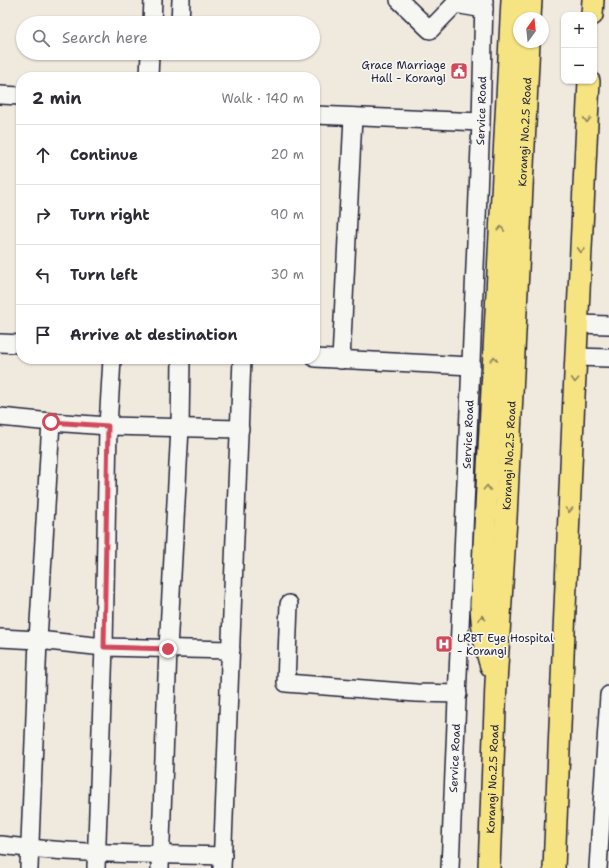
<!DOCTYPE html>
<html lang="en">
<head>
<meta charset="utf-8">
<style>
	:root { --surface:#fff; --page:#f7f7f7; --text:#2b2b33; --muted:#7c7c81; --line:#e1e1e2 }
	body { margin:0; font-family:"Shantell Sans",sans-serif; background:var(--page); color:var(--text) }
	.controls { position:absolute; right:12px; top:12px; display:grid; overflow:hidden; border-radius:8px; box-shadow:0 1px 3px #0004 }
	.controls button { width:36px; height:36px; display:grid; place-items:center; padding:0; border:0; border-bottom:1px solid var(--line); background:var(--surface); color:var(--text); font:20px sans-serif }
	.compass { position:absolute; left:513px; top:12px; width:36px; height:36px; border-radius:50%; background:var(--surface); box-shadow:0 1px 3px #0004; rotate:15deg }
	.stop { position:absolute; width:12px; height:12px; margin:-9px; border:3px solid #d1495b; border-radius:50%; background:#fff }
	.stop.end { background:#d1495b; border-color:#fff; box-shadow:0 1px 4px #0008 }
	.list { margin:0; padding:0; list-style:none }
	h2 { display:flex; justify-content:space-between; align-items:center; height:52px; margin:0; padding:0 16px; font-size:17px }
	h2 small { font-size:13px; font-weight:400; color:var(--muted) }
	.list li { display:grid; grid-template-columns:26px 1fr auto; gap:12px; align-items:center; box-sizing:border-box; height:60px; padding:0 16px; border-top:1px solid var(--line) }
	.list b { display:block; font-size:15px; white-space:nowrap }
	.list em { font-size:13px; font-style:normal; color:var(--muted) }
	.icon { flex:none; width:22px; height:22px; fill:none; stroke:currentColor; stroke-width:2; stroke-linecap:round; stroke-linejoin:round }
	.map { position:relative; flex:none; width:609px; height:868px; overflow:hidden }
	.search { position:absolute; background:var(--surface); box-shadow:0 1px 3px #0004; left:16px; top:16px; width:304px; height:44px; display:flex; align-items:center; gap:10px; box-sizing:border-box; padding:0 14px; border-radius:22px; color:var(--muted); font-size:15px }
	.panel { position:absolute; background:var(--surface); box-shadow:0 1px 3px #0004; left:16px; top:72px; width:304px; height:292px; border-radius:16px }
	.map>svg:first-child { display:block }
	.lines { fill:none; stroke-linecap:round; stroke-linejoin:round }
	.minor-casing { stroke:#22223b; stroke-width:20 }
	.major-casing { stroke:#22223b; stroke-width:24 }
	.minor { stroke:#f6f6f2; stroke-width:17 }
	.major { stroke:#f6e381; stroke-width:21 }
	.oneway { stroke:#8c825e }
	.route { stroke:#d1495b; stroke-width:5 }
	.labels { text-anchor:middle; stroke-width:3.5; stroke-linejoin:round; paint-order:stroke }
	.poi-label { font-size:11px; fill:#22223b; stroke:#f6f6f2; text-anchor:end }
	.street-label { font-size:11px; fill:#22223b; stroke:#f6f6f2 }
</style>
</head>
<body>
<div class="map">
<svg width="609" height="868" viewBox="0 0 609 868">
	<rect width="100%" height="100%" fill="#f0e9de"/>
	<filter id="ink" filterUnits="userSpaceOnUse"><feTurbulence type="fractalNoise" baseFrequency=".025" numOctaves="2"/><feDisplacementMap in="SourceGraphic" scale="8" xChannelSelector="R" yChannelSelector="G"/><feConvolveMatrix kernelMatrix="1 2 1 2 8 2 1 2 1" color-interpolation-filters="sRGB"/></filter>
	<g filter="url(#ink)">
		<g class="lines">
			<g class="minor-casing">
				<g id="minor">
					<path d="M399 0 430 30 455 4V0"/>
					<path d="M455 4 484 9"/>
					<path d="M152 23 153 0"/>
					<path d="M180 23 181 0"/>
					<path d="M149 77 150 53"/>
					<path d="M0 95 21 96"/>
					<path d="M315 115 481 122"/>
					<path d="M578 324 609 325"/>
					<path d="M0 343 21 344"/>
					<path d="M576 357 609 358"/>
					<path d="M315 358 471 366"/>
					<path d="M341 360 353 117"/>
					<path d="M0 417 51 422 108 426 240 429"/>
					<path d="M289 604 286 683 416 693 458 694"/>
					<path d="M0 638 38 640 104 647 231 650"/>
					<path d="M0 845C74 854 149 854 223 856"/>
					<path d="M29 868 38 640 51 422"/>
					<path d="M96 868 104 647 108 426 112 359"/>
					<path d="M160 868 168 649 180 428 181 359"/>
					<path d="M222 868 242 359"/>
					<path id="s1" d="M450 868 481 122 484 0"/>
					<path d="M598 868 609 695"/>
				</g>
			</g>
			<g class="major-casing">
				<g id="major">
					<path d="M592 15 593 0"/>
					<path d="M530 18 531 0"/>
					<path d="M491 666C484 646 482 626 481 605L512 0"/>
					<path id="s2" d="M489 868 496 683 506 518 529 42"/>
					<path d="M554 868 574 396 589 81"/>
				</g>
			</g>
			<use href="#minor" class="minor"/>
			<use href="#major" class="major"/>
		</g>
		<defs><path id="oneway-chevron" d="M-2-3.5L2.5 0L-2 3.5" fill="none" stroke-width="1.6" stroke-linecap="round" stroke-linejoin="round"/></defs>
		<g class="oneway">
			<use href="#oneway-chevron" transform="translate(587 120) rotate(93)"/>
			<use href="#oneway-chevron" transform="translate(501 229) rotate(-87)"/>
			<use href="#oneway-chevron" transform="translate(581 250) rotate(93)"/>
			<use href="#oneway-chevron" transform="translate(494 359) rotate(-87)"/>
			<use href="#oneway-chevron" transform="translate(575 380) rotate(93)"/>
			<use href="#oneway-chevron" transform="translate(487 488) rotate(-87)"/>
			<use href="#oneway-chevron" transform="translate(569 510) rotate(92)"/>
			<use href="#oneway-chevron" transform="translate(482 618) rotate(-94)"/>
		</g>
	</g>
	<g class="lines" filter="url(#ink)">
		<path class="route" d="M51 422 108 426 104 647 168 649"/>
	</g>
	<defs>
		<g id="civic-square" transform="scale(0.9)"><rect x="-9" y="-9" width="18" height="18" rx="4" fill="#d1495b" stroke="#f6f6f2"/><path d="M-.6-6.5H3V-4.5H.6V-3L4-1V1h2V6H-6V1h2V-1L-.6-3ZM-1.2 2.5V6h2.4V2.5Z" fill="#fff"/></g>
		<g id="hospital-square" transform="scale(0.9)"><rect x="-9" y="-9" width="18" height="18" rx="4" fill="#d1495b" stroke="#f6f6f2"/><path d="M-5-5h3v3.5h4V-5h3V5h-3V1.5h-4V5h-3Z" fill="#fff"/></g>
	</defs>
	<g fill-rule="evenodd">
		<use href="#civic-square" x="459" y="71"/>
		<use href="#hospital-square" x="444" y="644"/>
	</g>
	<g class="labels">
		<g class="poi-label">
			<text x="446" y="69">Grace Marriage<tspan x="446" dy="13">Hall - Korangi</tspan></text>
			<text x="457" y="642" text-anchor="start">LRBT Eye Hospital<tspan x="457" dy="13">- Korangi</tspan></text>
		</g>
		<g class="street-label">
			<text dy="4" stroke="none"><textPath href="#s1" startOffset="758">Service Road</textPath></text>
			<text dy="4" stroke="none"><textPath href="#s2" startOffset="737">Korangi No.2.5 Road</textPath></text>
			<text dy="4" stroke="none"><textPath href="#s1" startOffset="434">Service Road</textPath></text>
			<text dy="4" stroke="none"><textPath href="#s2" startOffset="413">Korangi No.2.5 Road</textPath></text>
			<text dy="4" stroke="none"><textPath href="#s1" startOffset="110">Service Road</textPath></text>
			<text dy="4" stroke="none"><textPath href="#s2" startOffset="89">Korangi No.2.5 Road</textPath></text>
		</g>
	</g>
</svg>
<div class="controls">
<button>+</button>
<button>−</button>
</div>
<svg class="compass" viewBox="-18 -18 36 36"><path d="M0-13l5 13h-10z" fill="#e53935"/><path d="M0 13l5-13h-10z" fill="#7c7c81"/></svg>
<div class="stop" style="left:51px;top:422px"></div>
<div class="stop end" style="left:168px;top:649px"></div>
<div class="search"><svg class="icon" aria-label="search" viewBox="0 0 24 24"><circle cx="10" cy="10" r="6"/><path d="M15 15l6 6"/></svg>Search here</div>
<section class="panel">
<h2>2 min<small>Walk · 140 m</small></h2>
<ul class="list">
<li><svg class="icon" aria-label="ahead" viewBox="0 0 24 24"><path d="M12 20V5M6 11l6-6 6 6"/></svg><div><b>Continue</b></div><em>20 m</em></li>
<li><svg class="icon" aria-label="right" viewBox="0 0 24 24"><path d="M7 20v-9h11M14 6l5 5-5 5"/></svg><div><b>Turn right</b></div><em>90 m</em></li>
<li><svg class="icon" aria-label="left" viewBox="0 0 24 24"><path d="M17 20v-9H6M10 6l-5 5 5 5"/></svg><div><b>Turn left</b></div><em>30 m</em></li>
<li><svg class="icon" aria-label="arrive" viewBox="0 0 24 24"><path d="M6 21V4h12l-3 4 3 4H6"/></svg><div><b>Arrive at destination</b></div></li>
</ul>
</section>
</div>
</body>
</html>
